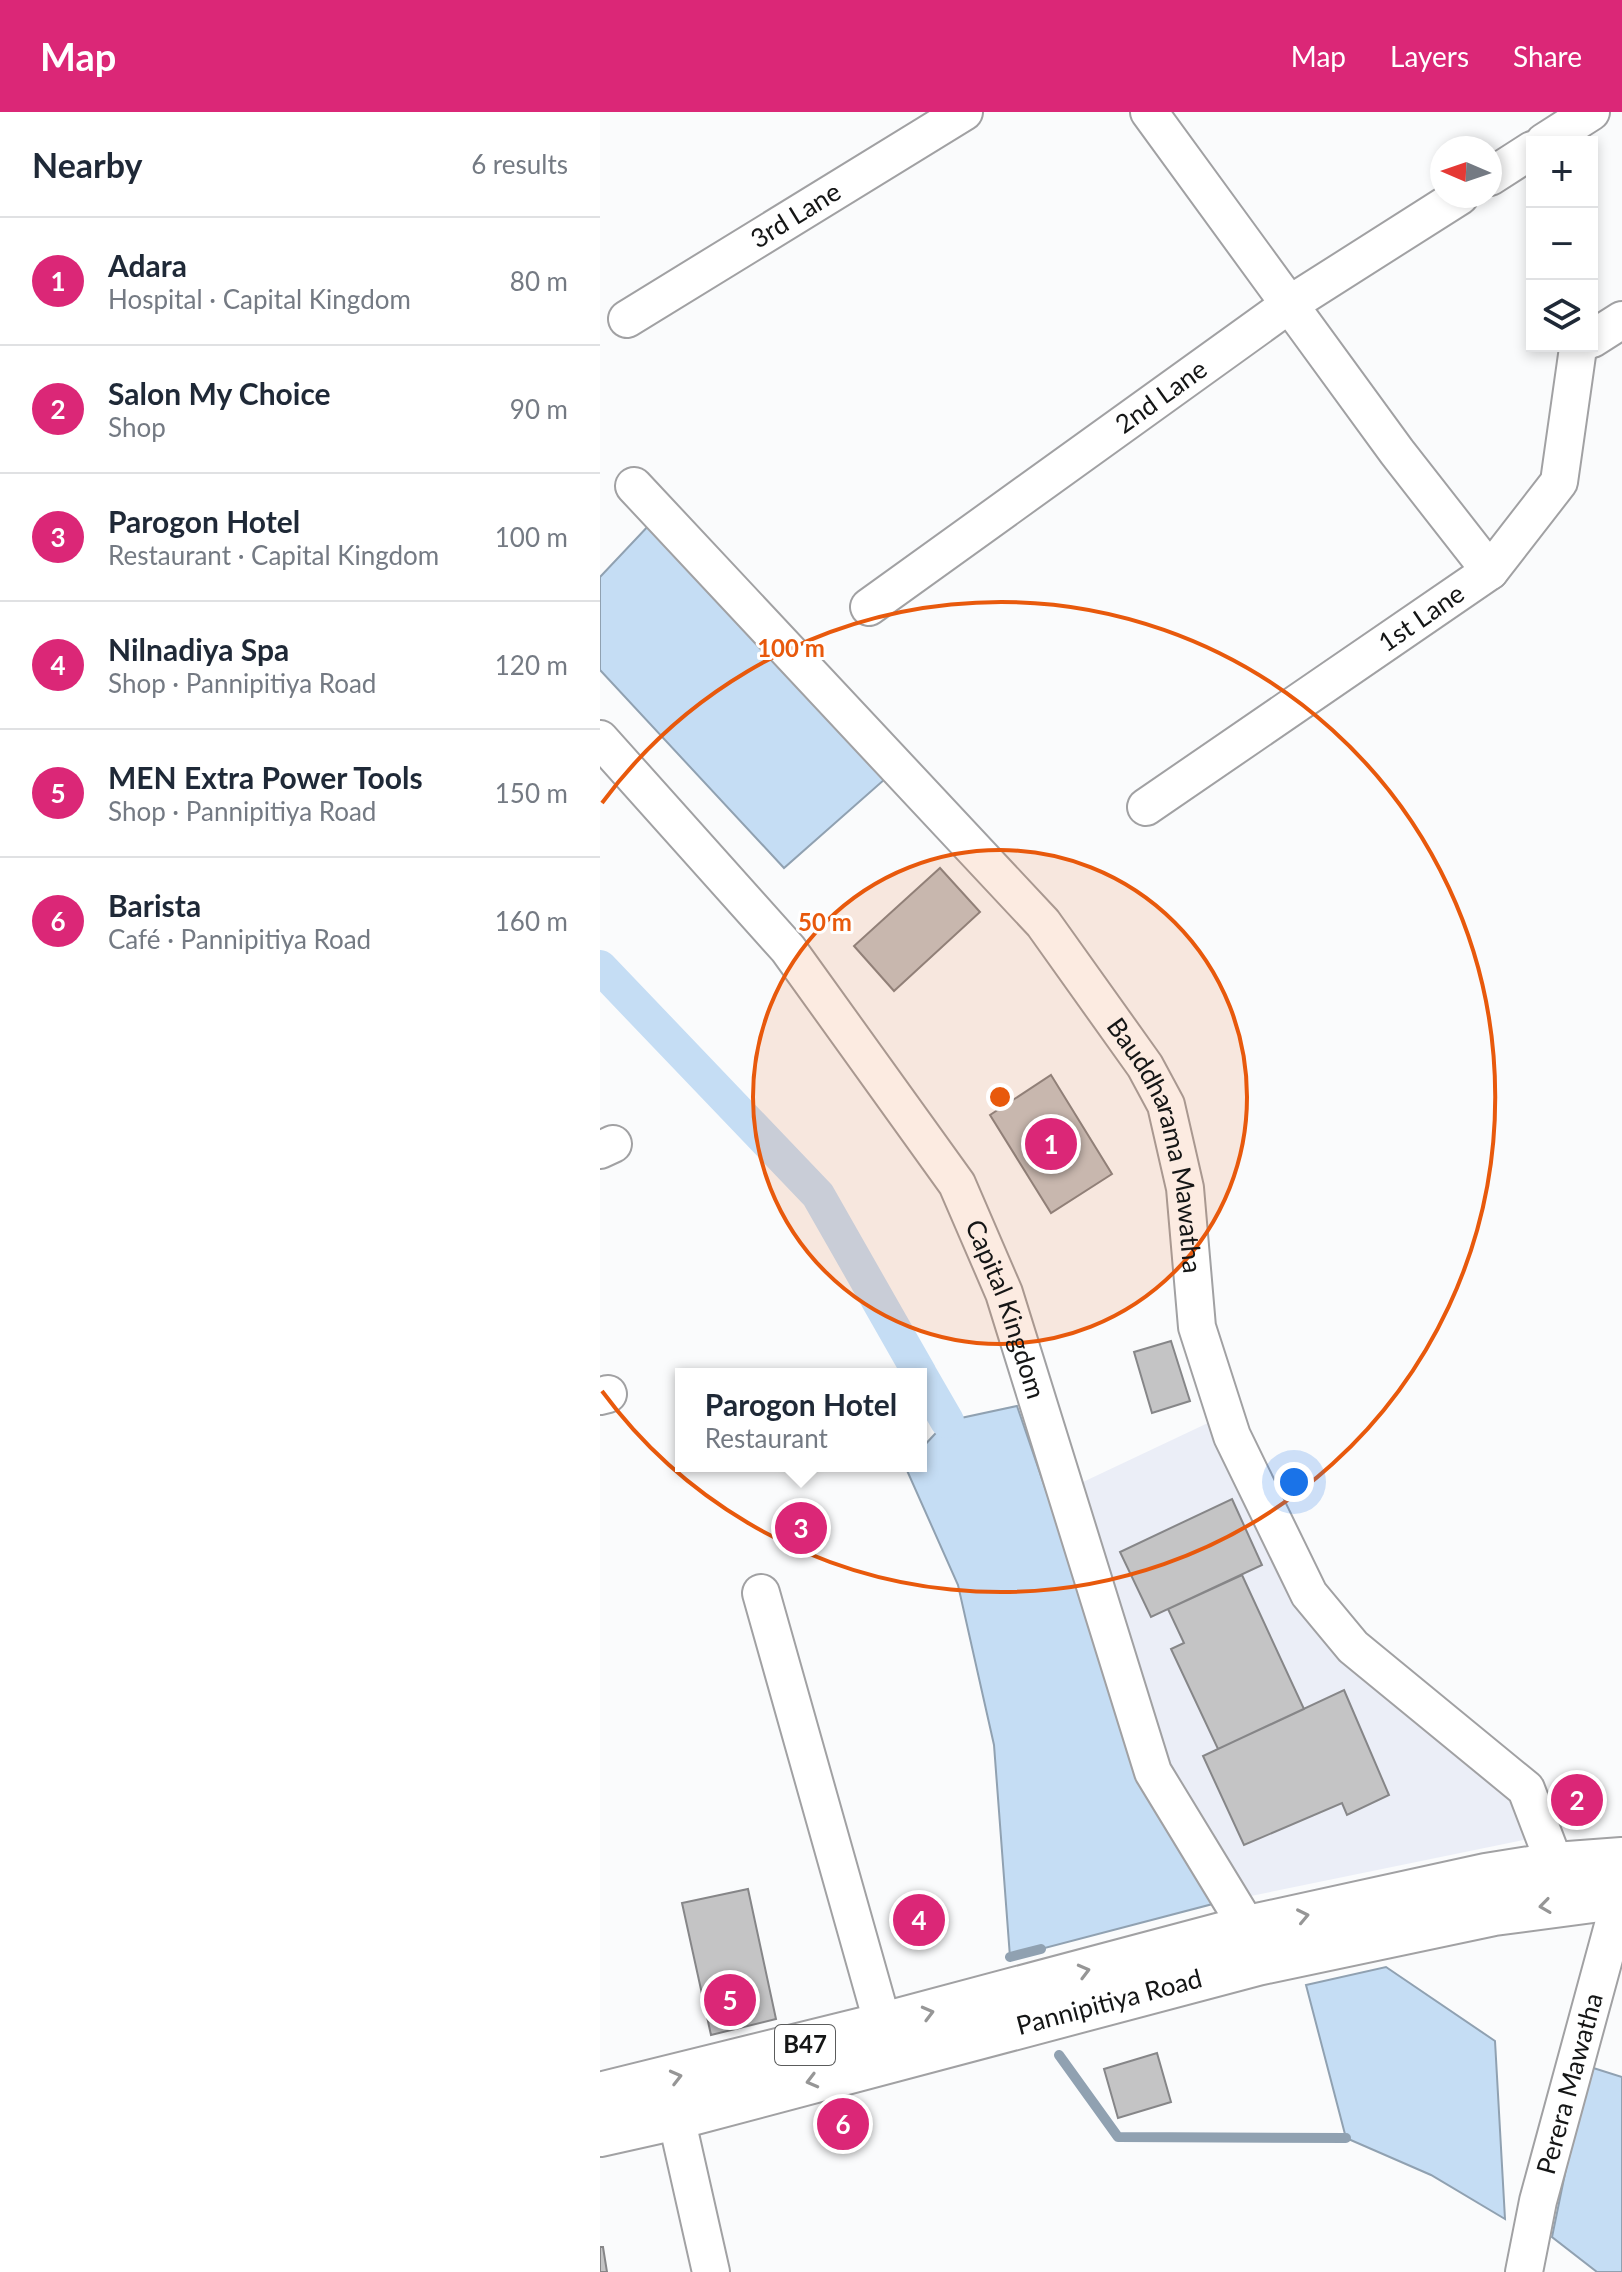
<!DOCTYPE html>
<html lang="en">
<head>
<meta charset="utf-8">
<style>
	:root { --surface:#fff; --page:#f6f6f7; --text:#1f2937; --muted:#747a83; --line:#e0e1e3; --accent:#db2777 }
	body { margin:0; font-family:Lato,sans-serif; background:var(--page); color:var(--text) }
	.controls { position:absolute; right:24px; top:24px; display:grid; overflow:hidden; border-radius:0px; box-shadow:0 4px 12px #0003 }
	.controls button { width:72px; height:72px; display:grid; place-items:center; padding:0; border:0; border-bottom:2px solid var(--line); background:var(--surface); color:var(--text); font:40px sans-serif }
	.compass { position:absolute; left:830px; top:24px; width:72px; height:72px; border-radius:50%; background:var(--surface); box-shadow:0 4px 12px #0003; rotate:272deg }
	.you { position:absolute; left:694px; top:1370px; width:28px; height:28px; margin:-20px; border:6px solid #fff; border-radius:50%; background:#1a73e8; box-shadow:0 0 0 12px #1a73e833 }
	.badge { display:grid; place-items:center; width:52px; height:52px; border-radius:50%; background:var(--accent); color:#fff; font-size:26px; font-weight:700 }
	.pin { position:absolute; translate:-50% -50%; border:4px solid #fff; box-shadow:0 2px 8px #0006 }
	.popup { position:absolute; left:75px; top:1256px; width:252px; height:104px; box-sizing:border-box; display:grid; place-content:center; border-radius:0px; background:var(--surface); filter:drop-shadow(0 2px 6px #0005); font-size:26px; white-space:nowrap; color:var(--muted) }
	.popup b { font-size:30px; color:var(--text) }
	.popup::after { content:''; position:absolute; left:50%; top:100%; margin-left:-16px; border:16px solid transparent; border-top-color:var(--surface) }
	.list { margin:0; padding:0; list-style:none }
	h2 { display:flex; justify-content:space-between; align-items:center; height:104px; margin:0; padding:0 32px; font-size:34px }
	h2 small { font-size:26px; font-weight:400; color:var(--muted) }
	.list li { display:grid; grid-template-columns:52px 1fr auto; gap:24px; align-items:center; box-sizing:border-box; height:128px; padding:0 32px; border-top:2px solid var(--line) }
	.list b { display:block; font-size:30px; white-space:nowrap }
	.list p { margin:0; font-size:26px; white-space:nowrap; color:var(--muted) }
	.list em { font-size:26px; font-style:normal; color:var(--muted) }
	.icon { flex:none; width:44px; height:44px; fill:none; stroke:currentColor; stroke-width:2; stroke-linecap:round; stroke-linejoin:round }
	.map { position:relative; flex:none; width:1022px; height:2160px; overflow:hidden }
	header { display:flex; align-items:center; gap:48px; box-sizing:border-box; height:112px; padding:0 40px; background:var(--accent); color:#fff }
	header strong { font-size:38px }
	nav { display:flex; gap:44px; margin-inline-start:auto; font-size:28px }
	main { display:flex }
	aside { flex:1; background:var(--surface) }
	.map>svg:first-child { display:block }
	.built { fill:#ebeef7 }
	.water { fill:#c5ddf4; stroke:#90a1b1; stroke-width:2 }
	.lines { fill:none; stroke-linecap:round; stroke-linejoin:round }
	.stream { stroke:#90a1b1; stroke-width:10 }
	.canal { stroke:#c5ddf4; stroke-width:34 }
	.building { fill:#c4c4c5; stroke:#868688; stroke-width:2 }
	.minor-casing { stroke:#a1a1a3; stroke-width:40 }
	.major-casing { stroke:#a1a1a3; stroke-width:48 }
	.minor { stroke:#fff; stroke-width:36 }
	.major { stroke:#fff; stroke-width:44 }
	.oneway { stroke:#969696 }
	.ring { fill:none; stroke:#e8590c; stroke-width:4 }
	.labels { text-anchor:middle; stroke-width:6; stroke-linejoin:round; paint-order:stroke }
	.shield { fill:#fff; stroke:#5b5c5c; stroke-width:2 }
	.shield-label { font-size:24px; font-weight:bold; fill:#151616 }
	.street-label { font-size:26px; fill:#151616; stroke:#fff }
	.centre { fill:#e8590c; stroke:#fff; stroke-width:4 }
	.ring-label { font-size:24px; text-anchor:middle; font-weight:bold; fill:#e8590c; stroke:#fff; stroke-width:6; stroke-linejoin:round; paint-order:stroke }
</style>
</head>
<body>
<header>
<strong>Map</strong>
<nav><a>Map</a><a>Layers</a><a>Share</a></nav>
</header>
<main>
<aside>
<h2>Nearby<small>6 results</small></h2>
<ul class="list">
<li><span class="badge">1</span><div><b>Adara</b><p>Hospital · Capital Kingdom</p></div><em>80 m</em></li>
<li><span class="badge">2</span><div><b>Salon My Choice</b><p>Shop</p></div><em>90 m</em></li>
<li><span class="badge">3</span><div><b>Parogon Hotel</b><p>Restaurant · Capital Kingdom</p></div><em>100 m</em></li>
<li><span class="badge">4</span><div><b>Nilnadiya Spa</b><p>Shop · Pannipitiya Road</p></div><em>120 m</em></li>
<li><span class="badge">5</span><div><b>MEN Extra Power Tools</b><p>Shop · Pannipitiya Road</p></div><em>150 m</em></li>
<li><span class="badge">6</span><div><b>Barista</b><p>Café · Pannipitiya Road</p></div><em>160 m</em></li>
</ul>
</aside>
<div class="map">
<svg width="1022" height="2160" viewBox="0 0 1022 2160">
	<rect width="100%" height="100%" fill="#fafbfc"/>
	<path class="built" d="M610 1310 699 1489 903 1667 933 1726 646 1785 570 1661 483 1370Z"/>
	<path class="water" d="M51 411 285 667 184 756 0 558V465Z
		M417 1294 539 1650 624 1789 410 1845 394 1633 358 1473 305 1354H321V1337L347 1309Z
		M786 1855 895 1929 905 2107 831 2063 746 2026 706 1873Z
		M987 1954 1022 1965V2160H997L952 2125Z"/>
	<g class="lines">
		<path class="stream" d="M410 1845 441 1837
			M459 1943 518 2025 746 2026"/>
		<path class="canal" d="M0 855 218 1083 320 1262
			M321 1264 347 1309"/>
	</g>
	<path class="building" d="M340 756 380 800 294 879 254 834Z
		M451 963 512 1062 451 1101 390 1003Z
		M571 1229 590 1289 552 1301 534 1240Z
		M632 1387 662 1453 551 1505 520 1440Z
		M642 1463 704 1597 618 1637 571 1537 584 1531 568 1497Z
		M744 1578 789 1683 747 1703 742 1691 644 1733 603 1644Z
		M148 1777 176 1907 111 1923 82 1791Z
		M557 1941 571 1990 518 2006 504 1957Z
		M0 2135H3L7 2160H0Z"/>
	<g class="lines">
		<g class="minor-casing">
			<g id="minor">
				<path d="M549 0 797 340 890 459"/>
				<path d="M944 30 991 0"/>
				<path d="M890 65 932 38"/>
				<path id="s1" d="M27 207 364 0"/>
				<path d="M992 227 1022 208"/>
				<path id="s2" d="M34 374 443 811 545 954 566 993 585 1076 597 1215 632 1324 709 1482 753 1535 926 1677 955 1753"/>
				<path id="s3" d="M269 495 690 192 860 84"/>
				<path id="s4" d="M0 627 188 837 357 1072 404 1181 553 1660 648 1816 654 1839"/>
				<path id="s5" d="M546 695 890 459 959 370 978 236 981 234"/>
				<path d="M0 1038 13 1032"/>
				<path d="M0 1284 8 1282"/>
				<path d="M161 1481 283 1913"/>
				<path d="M76 2005 111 2160"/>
				<path id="s6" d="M924 2160 938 2089 1021 1784"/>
			</g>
		</g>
		<g class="major-casing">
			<g id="major">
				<path d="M0 1983 283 1913 648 1816 886 1764 955 1753 1022 1748"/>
				<path id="s7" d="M0 2022 76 2005 657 1851 894 1801 1022 1784"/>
			</g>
		</g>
		<use href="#minor" class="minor"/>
		<use href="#major" class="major"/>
	</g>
	<defs><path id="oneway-chevron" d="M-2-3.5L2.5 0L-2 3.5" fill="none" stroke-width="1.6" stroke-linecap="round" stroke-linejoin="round" transform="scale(2)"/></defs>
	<g class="oneway">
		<use href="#oneway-chevron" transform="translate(945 1794) rotate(172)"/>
		<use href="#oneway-chevron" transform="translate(703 1804) rotate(-12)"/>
		<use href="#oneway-chevron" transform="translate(484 1859) rotate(-15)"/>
		<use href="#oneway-chevron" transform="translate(328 1901) rotate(-15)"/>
		<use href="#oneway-chevron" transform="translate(76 1965) rotate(-14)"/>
		<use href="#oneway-chevron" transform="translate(212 1969) rotate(165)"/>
	</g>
	<circle cx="400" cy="985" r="247" fill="#e8590c" fill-opacity=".12"/>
	<g class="ring">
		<circle cx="400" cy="985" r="247"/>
		<path d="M2 691A495 495 0 1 1 2 1279"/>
	</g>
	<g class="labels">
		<rect class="shield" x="175" y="1913" width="60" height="40" rx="6"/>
		<g class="shield-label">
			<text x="205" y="1941">B47</text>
		</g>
		<g class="street-label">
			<text dy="9" stroke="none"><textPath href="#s1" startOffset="198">3rd Lane</textPath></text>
			<text dy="9" stroke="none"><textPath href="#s3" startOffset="360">2nd Lane</textPath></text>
			<text dy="9" stroke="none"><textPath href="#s5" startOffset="334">1st Lane</textPath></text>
			<text dy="9" stroke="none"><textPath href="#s2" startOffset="854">Bauddharama Mawatha</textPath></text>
			<text dy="9" stroke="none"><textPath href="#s4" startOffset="706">Capital Kingdom</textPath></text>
			<text dy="9" stroke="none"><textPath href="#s7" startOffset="526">Pannipitiya Road</textPath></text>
			<text dy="9" stroke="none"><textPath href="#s6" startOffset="194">Perera Mawatha</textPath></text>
		</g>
	</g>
	<circle cx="400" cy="985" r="12" class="centre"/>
	<g class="ring-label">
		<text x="191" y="545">100 m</text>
		<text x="225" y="819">50 m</text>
	</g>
</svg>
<div class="controls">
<button>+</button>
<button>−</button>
<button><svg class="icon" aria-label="layers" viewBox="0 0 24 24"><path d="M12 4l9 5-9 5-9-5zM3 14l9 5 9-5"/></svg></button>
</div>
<svg class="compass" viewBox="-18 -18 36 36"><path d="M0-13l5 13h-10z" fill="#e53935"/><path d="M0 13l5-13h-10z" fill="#747a83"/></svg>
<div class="you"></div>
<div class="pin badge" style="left:451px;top:1032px">1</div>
<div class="pin badge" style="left:977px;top:1688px">2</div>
<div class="pin badge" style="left:201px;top:1416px">3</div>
<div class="popup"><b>Parogon Hotel</b>Restaurant</div>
<div class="pin badge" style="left:319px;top:1808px">4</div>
<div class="pin badge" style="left:130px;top:1888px">5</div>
<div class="pin badge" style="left:243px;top:2012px">6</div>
</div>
</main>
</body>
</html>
